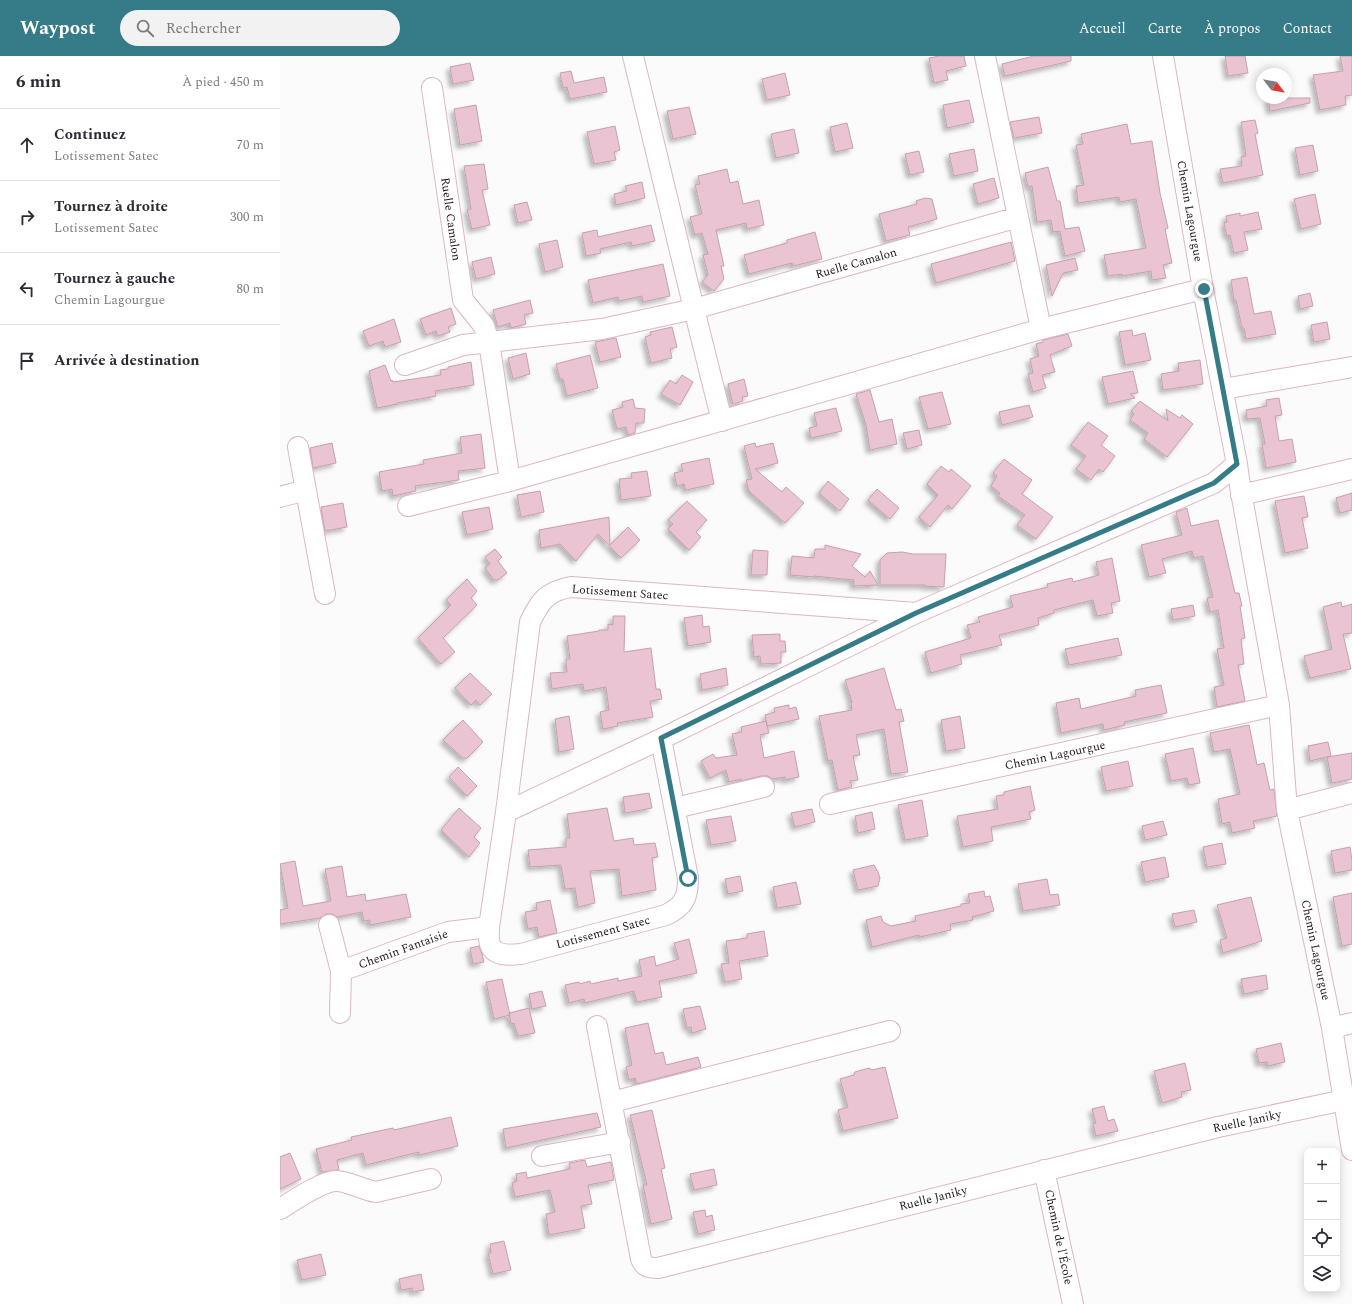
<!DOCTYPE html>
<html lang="fr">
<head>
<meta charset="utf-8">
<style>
	:root { --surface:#fff; --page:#f2f2f3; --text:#2b2b33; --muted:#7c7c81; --line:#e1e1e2; --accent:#367c88 }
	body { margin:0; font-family:Spectral,serif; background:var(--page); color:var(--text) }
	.controls { position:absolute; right:12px; bottom:12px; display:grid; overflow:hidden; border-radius:8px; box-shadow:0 2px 10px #0003 }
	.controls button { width:36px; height:36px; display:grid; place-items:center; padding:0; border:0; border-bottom:1px solid var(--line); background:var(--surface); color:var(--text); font:20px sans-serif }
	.compass { position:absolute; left:976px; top:12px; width:36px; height:36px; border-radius:50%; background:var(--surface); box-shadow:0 2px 10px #0003; rotate:121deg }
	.stop { position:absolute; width:12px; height:12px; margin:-9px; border:3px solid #367c88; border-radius:50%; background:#fff }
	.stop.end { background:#367c88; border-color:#fff; box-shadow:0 1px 4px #0008 }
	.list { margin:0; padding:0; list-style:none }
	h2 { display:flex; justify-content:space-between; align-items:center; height:52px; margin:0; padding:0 16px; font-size:17px }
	h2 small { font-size:13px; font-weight:400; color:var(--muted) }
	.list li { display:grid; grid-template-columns:26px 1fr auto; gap:12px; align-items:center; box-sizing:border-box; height:72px; padding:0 16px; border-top:1px solid var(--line) }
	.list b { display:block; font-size:15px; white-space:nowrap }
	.list p { margin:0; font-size:13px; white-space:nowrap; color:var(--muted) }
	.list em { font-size:13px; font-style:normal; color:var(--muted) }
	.icon { flex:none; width:22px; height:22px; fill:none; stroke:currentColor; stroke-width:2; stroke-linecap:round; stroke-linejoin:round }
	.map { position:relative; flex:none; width:1072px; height:1248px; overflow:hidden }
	header { display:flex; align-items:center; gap:24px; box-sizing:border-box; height:56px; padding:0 20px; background:var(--accent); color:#fff }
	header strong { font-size:19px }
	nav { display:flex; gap:22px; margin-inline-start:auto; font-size:14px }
	.search { width:280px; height:36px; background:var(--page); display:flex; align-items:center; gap:10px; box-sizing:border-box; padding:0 14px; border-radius:22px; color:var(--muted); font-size:15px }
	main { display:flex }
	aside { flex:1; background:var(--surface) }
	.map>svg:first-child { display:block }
	.building { fill:#ebc4d4; stroke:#c6a0b0; filter:url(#shadow) }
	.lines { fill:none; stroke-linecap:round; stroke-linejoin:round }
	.minor-casing { stroke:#dcb6c5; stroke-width:22 }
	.minor { stroke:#fff; stroke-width:20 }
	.route { stroke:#367c88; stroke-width:5 }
	.labels { text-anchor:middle; stroke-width:3; stroke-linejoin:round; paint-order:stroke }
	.street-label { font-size:12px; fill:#22141a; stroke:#fff }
</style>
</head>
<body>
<header>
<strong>Waypost</strong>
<div class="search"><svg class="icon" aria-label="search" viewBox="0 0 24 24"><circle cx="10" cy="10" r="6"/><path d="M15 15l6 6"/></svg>Rechercher</div>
<nav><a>Accueil</a><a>Carte</a><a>À propos</a><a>Contact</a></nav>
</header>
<main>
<aside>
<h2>6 min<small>À pied · 450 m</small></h2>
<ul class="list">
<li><svg class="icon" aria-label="ahead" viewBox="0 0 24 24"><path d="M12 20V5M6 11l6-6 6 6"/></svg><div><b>Continuez</b><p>Lotissement Satec</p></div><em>70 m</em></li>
<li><svg class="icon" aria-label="right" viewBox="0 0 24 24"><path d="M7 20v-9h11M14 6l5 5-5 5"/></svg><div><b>Tournez à droite</b><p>Lotissement Satec</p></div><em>300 m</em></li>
<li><svg class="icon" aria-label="left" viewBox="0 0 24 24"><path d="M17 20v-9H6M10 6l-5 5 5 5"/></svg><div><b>Tournez à gauche</b><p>Chemin Lagourgue</p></div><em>80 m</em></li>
<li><svg class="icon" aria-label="arrive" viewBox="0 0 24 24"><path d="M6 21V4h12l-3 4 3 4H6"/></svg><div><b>Arrivée à destination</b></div></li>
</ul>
</aside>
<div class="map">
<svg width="1072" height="1248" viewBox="0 0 1072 1248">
	<defs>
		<filter id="shadow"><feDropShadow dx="-3.5" dy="3.5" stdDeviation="2" flood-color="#0004"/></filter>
	</defs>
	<rect width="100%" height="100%" fill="#fbfbfb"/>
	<path class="building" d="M659 0H684L686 10 666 15 668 24 654 27 649 2Z
		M754 0H791V5L725 20 722 8Z
		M945 0H965L968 17 948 20Z
		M1060 0H1072V39L1065 40 1066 49 1040 54 1033 19 1063 15Z
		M190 7 194 24 173 28 170 11Z
		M291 15 294 27 324 21 327 36 290 43 287 31 283 32 280 17Z
		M505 17 510 39 487 44 482 23Z
		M988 42H1030V47L990 55Z
		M689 44 694 66 667 72 663 49Z
		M196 49 202 85 180 89 174 53Z
		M409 51 416 78 393 83 387 55Z
		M759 61 762 77 734 82 730 66Z
		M975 64 978 77 975 78 983 119 943 127 940 113 962 110 961 101 966 100 961 66Z
		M567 67 573 92 555 96 550 71Z
		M847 68 851 88 872 85 880 137 888 172 885 173 892 207 883 209 886 222 872 224 871 215 842 220V218L828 220 824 199 866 192 856 143 840 146 839 141 798 147 796 130 804 129 796 89 803 88 801 78Z
		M335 70 340 94 334 96 336 104 314 108 307 76Z
		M514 73 519 97 496 102 491 78Z
		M1033 89 1038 115 1020 119 1015 92Z
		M694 93 698 115 674 120 669 98Z
		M639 95 644 116 630 119 625 98Z
		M204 108 208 133 202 134 210 169 192 173 187 154 191 153 184 110Z
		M768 111 777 145H780L785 173 799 171 805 195 785 200 780 175 773 176 771 164 757 166 752 130 748 131 745 117Z
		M447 113 450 127 458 125 463 148 479 144 484 169 467 173 466 167 436 174 444 210H441L444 223 434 235 422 226 428 219 423 199 428 198 422 177 415 179 410 161 422 158 415 129 420 128 418 120Z
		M714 122 719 142 698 148 693 128Z
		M362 126 365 142 336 149 334 138 347 135 345 130Z
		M1035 138 1041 168 1021 173 1014 143Z
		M645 142 652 143 657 163 628 171 630 179 606 185 599 158 637 148 636 145Z
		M247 146 252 164 238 167 234 149Z
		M978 156 982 173 964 176 968 194 954 197 950 179 947 180 944 167 947 166 946 160 960 157V160Z
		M371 169 375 185 352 190 351 186 320 193 321 197 306 200 302 177 317 174 318 181Z
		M535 176 542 203 513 210 512 207 469 218 464 199 507 187V184Z
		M277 184 283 211 265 216 259 188Z
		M731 186 735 205 656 227 651 208Z
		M211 201 215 218 196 223 192 206Z
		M795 202 798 214 783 217 772 240 766 209Z
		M383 208 390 240 363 246 362 240 339 245 338 241 313 247 308 224Z
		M967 221 974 258 991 255 996 278 966 283 964 272H962L956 244H954L951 224Z
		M1030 237 1033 250 1020 253 1018 240Z
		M250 244 253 257 244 259 246 268 231 272 230 267 218 271 213 254Z
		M171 252 176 268 168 271 170 276 158 280 156 275 146 279 140 263Z
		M114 263 121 286 105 291 103 285 89 290 83 275Z
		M1047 266 1050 283 1034 286 1031 269Z
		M392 271 397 291 390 293 392 302 371 307 365 281 371 279 370 276Z
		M852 274 853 280 865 277 871 304 845 309 839 276Z
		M788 278 792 290 770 299 775 316 762 319 766 332 753 336 748 318 753 317 750 303 759 300 756 288 763 286V284Z
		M336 282 341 301 320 306 315 286Z
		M246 297 250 318 233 323 228 302Z
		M310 299 318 332 287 340 283 323H280L276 308Z
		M920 304 923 328 883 334 881 318 899 315 898 307Z
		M191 306 194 329 155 335 156 340 117 347V348L97 352 89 315 105 309 111 325 112 324 113 326 161 319 160 314 168 313V311Z
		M853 315 858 337 850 338 855 342 828 348 822 321Z
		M402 319 413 326 400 349 381 338 390 324 396 328Z
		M464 323 468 340 462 341 463 345 453 348 448 328Z
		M590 334 599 366 612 363 617 388 590 394 586 369 576 338Z
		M662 336 671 368 648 373 639 341Z
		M999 342 1002 359 995 360 999 385 1012 383 1016 406 986 412 982 388H985L980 362 967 363 966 354 987 350 986 344Z
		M353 343 355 352 365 353 364 367H356L355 377 348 379 346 371 337 373 332 354 343 351 342 346Z
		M860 345 888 365 886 353 900 362 902 359 913 368 887 401 864 383 868 377 850 364 854 358 851 355Z
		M749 349 753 361 722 369 719 356Z
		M556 352 562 375 531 382 529 372 537 370 534 357Z
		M808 366 828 380 821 389 835 400 823 416 819 413 811 424 796 413 806 400 791 389Z
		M639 374 642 389 627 393 623 377Z
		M201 378 205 412 178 415 179 424 135 430 136 435 113 440 112 433 102 435 99 416 144 408 143 404 182 397 180 381Z
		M52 387 56 407 33 412 30 392Z
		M475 387 476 391 493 387 498 407 475 413 502 436 506 431 524 447 505 467 469 435 466 424 472 423 464 390Z
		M429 402 434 428 406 434 404 428 397 430 394 417 403 415 401 408Z
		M724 403 752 424 742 438 773 461 756 483 737 469 745 459 718 440 720 437 711 430 717 420 713 417Z
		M661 410 669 416 671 413 691 430 672 453 668 449 650 471 639 461 658 439 647 428Z
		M367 415 371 440 341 444 339 423 352 422 351 417Z
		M548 425 569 443 560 455 539 437Z
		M597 433 619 452 610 463 588 444Z
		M260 435 264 456 241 461 237 439Z
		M1072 437V454L1060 457 1056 442Z
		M1024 440 1028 461 1022 462 1028 492 1005 497 995 445Z
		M407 445 427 464 416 476 421 481 409 494 388 473 393 468 388 464Z
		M63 447 67 471 45 475 41 451Z
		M209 451 213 473 187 479 182 456Z
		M907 452 911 470 938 464 955 537H959L962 550H960L965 582 961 583 964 608 958 609 965 645 937 651 934 631 944 629 937 593 944 592 938 554 930 556 927 542 933 541 923 500 914 502 912 495 882 503 886 517 869 521 861 489 902 479 896 456Z
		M329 461 330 489 348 471 360 484 341 502 318 478 296 505 280 488 261 492 259 474Z
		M545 489 581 498 572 510 585 521 590 515 598 529 573 530 574 524 534 520V521L510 519 512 500 534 502 535 493H545Z
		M215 493 222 501 218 505 227 517 218 524H214L205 512 210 508 205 501Z
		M473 494 488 495 487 519H471Z
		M622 496 633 498H666L664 531 645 530V529H600V504L607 497Z
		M832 502 840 545 831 547 833 557 817 560 813 544 774 554V557L758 562 759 569 719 579 722 589 680 599 682 608 651 617 645 596 691 582 687 569 700 566 698 561 733 551 730 540 768 531 767 528 792 522 793 526 819 519 816 506Z
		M187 523 197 535 191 542 197 549 163 582 175 596 161 608 138 582 171 549 166 544Z
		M1061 546 1062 551 1072 548V577L1063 578 1071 613 1030 622 1024 600 1052 593 1043 551Z
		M913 549 915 560 893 564 891 553Z
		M422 559 423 571 429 570 431 586 408 590 404 562Z
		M333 560H345L344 596 371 592 376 633H380L382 643 370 645 373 661 337 667 338 670 323 673 320 656 329 654 326 631 304 635 303 628 272 633 270 617 287 616 286 603H290L287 580 319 575V574H328V568L333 569Z
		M500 578V585H505L506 596H501V607L481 608 480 600 474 601 472 579Z
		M838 582 842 599 789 609 785 593Z
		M446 612 448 629 422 634 420 618Z
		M604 612 616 654 621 653 624 665 619 666 628 716 611 718 604 673 576 679 580 699 573 700 578 724 570 725 572 731 558 734 552 704 548 705 539 660 572 654 571 646H572L565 624Z
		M190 617 212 638 200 649 196 644 191 649 175 632Z
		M881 629 887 657 844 666 845 669 824 674 823 668 781 677 776 647 799 642 801 653 856 640 855 634Z
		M509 649V653L516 651 519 663 487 670 485 659 495 656 494 652Z
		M289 660 294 693 279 696 275 663Z
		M680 660 685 692 666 695 661 664Z
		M183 664 203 686 187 702H183L163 684Z
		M486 665 489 677 480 679 484 702 514 695 519 721 505 724V721L492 723 488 720H482L461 725V723L449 726 446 714 430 722 421 705 433 698 436 702 457 699 452 678 462 676 461 671Z
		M969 669 977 709 984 707 990 734 994 733 997 760 973 765 975 772 952 777 950 766 942 768 938 743 960 738 950 693 934 696 930 677Z
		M1048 686 1051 700 1030 705 1028 690Z
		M913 692 920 727 909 729 907 722 891 725 885 698Z
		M1072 697V723L1052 727 1047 701Z
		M848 705 853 730 826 735 821 711Z
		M178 711 197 730 187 740 169 721Z
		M750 730 755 754 749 756 751 763 711 771 713 785 683 791 677 760 718 753 716 740 724 739V736Z
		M369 737 372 752 345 757 343 741Z
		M642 744 648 780 625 784 618 749Z
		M179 752 201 772 194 781 200 787 189 801 161 774Z
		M327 752 334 785 353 782 354 789 375 787 378 801 372 802 376 834 342 840 339 813 310 815 315 847 298 851 295 832 285 833 281 809 250 811 248 794 286 791V782H290L287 758Z
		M532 753 535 766 515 771 511 757Z
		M592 756 595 773 578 777 575 760Z
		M451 760 456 785 431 789 426 764Z
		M883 765 887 779 865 784 862 770Z
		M942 787 946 808 927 811 923 791Z
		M1070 791 1072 804V814L1055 817 1051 795Z
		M885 801 889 821 865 826 861 806Z
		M15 805 23 850 51 845 45 813 62 810 67 841 85 838 86 845 126 838 131 861 90 869V864L84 865 82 856 57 861 52 858H46L40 862 0 868V854L8 852 0 808Z
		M594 809 598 816 600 822 598 830 578 834 573 814Z
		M460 820 463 835 448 838 445 823Z
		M767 823 770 839 778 838 780 849 743 855 738 828Z
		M516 826 521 848 497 852 493 831Z
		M704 835 705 841 710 840 714 855 692 861 693 864 670 868 671 874 640 881 639 879 592 891 586 864 601 860 603 866 611 870 636 865 635 860 681 850V848L690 847 688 838Z
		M1072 837V888L1062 890 1053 841Z
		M971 841 982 885 943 897 940 884 947 882 937 849Z
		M270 844 277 877 259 881 257 871 248 873 245 856 257 854 256 847Z
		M914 854 917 866 895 871 892 858Z
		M484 875 488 900 459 905 462 923 445 926 441 908 449 907 446 885 467 882V878Z
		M409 883 417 917 379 925 382 941 357 946 354 935 305 947 304 943 289 947 285 929 299 926 300 928 310 925 311 928 338 922V925L362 920 359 904 374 900 376 910 399 903 394 887Z
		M199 890 202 898 204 906 193 908 190 892Z
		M986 919 988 933 964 938 961 923Z
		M222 923 230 959 214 963 206 926Z
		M262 935 266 950 252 953 249 938Z
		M420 950 426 973 412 977 411 971 407 972 403 953Z
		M249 952 255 977 238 980 234 967 231 968 229 957Z
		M368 967 375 998 383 996 386 1009 418 1001 421 1011 357 1028 355 1022 349 1024 346 1011 352 1009 345 972Z
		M1001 987 1005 1006 988 1010 987 1006 979 1007 976 993Z
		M905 1007 911 1034 901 1036 902 1041 882 1047 874 1015Z
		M605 1011 618 1062 563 1075 558 1054 568 1051 560 1023 574 1019 575 1016 589 1012 592 1014Z
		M824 1050 828 1065 834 1063 838 1075 816 1080 813 1068 816 1067 812 1053Z
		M372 1054 385 1112 381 1113 392 1163 371 1168 363 1129H367L350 1059Z
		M317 1057 321 1071 226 1092 223 1073Z
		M171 1061 178 1090 139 1099V1096L86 1109 83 1097 57 1104 59 1114 42 1116 36 1093 72 1084 71 1081 113 1072 114 1074Z
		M10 1097 21 1123 0 1133V1101Z
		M305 1104 307 1111 331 1106 334 1124 308 1129 312 1148 301 1150 305 1172 269 1179 266 1158 275 1156 270 1134 235 1141 232 1127 237 1125 236 1118 246 1116 247 1122 290 1113 289 1107Z
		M434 1113 437 1129 414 1134 410 1118Z
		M425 1154 426 1161 432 1159 435 1174 418 1178 413 1156Z
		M224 1185 231 1214 213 1218 208 1197H211L210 1188Z
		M41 1198 46 1219 22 1224 17 1204Z
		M141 1218 144 1234 133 1236 132 1232 121 1234 119 1223Z"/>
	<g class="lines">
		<g class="minor-casing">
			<path id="minor" d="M353 0 414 253 442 365
				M705 0 761 273
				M883 0 923 233 957 408 960 430 999 649 1007 754 1052 972 1072 1094
				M152 32 183 244 204 270 209 286 230 425
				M125 309 183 289 322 273 414 253 738 161
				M943 333 1072 311
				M18 391 45 538
				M961 439 1072 413
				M0 441 26 434
				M128 450 230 425 761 273 923 233
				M381 683 408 822C408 842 404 850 386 859L241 898C231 899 214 901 210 888 208 883 209 876 209 871L226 756 250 566C260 545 267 535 291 531L636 557
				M550 748 999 649
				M395 752 484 731
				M1007 754 1072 737
				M226 756 381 683 636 557 934 427 957 408
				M49 869 61 915 60 957
				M61 915 168 876 209 871
				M317 970 361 1203C364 1211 369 1212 378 1212L938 1071 1064 1044
				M1052 972 1072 967
				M332 1046 610 975
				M262 1100 340 1086
				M764 1114 793 1248
				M0 1153C13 1145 42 1125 56 1125 68 1125 83 1134 96 1136L151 1123"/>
		</g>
		<use href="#minor" class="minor"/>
	</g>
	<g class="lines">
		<path class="route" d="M408 822 381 682 636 557 934 427 957 408 924 233"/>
	</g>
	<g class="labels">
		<g class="street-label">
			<text transform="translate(910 155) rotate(80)" y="4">Chemin Lagourgue</text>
			<text transform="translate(171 163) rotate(82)" y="4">Ruelle Camalon</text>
			<text transform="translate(576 207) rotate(-16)" y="4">Ruelle Camalon</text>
			<text transform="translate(340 536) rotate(4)" y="4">Lotissement Satec</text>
			<text transform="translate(775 699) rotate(-12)" y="4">Chemin Lagourgue</text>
			<text transform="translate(323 876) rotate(-15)" y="4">Lotissement Satec</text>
			<text transform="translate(123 893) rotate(-20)" y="4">Chemin Fantaisie</text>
			<text transform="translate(1036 894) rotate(78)" y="4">Chemin Lagourgue</text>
			<text transform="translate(967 1065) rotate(-12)" y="4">Ruelle Janiky</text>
			<text transform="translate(653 1142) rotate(-14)" y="4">Ruelle Janiky</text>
			<text transform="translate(779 1181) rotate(78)" y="4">Chemin de l'École</text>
		</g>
	</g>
</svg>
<div class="controls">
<button>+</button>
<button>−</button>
<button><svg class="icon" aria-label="locate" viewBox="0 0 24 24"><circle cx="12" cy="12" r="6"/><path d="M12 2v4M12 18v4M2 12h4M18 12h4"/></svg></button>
<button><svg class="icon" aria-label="layers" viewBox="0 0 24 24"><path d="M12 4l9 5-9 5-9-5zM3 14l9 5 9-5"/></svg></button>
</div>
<svg class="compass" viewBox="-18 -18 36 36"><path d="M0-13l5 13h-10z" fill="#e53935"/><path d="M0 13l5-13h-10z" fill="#7c7c81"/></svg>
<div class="stop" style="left:408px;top:822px"></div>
<div class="stop end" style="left:924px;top:233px"></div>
</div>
</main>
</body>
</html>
